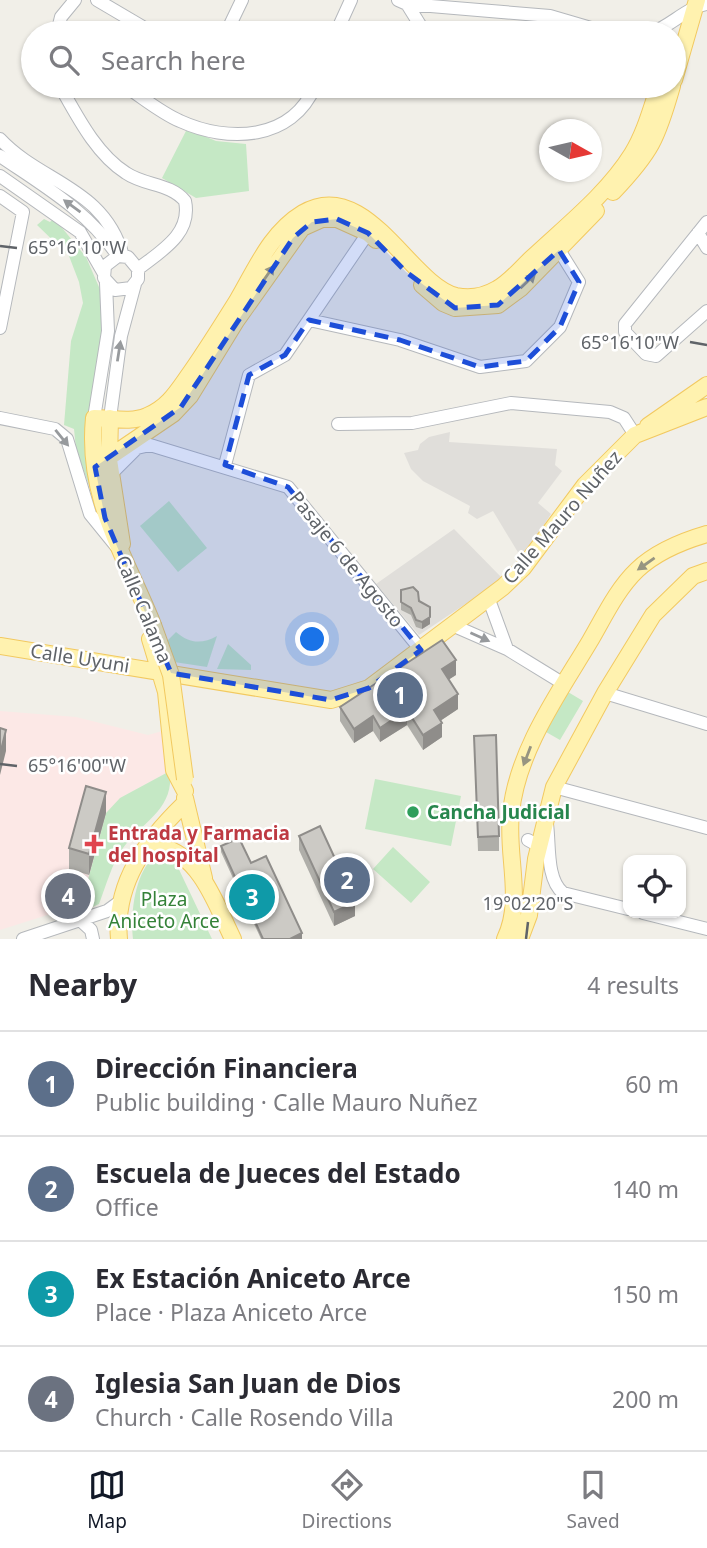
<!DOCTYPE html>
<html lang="en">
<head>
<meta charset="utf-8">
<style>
	:root { --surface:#fff; --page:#f2f2f3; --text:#2b2b33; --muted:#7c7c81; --line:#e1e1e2; --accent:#111827 }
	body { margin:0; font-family:"Noto Sans",sans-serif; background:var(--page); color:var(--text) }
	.controls { position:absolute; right:21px; bottom:21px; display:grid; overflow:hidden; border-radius:14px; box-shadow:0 2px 5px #0004 }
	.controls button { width:63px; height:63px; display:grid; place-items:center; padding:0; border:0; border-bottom:2px solid var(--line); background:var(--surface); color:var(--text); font:35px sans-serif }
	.compass { position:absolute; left:539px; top:119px; width:63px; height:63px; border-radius:50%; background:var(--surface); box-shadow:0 2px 5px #0004; rotate:98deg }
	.you { position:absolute; left:313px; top:640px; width:24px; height:24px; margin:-18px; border:5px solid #fff; border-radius:50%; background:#1a73e8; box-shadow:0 0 0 10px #1a73e833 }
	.badge { display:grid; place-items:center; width:46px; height:46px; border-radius:50%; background:var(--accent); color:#fff; font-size:23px; font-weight:700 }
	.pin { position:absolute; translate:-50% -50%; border:4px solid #fff; box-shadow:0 2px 7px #0006 }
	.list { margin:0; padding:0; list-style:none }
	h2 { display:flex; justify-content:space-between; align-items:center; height:91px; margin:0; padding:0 28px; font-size:30px }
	h2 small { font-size:23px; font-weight:400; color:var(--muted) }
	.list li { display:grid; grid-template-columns:46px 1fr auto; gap:21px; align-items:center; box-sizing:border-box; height:105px; padding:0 28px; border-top:2px solid var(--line) }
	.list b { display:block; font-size:26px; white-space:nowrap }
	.list p { margin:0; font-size:23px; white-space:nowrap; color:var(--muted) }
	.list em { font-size:23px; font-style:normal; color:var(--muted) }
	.icon { flex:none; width:38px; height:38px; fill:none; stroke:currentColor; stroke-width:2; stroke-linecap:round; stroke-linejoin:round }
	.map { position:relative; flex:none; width:707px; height:939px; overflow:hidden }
	.search { position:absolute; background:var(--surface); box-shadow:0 2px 5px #0004; left:21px; right:21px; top:21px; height:77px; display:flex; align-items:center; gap:18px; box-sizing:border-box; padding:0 24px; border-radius:38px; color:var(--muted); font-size:26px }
	.sheet { height:511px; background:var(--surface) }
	nav { display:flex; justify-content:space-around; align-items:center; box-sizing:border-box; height:98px; border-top:2px solid var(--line); background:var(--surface); font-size:19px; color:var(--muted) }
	nav a { display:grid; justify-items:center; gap:4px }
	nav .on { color:var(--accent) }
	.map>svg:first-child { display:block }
	.industrial { fill:#e0deda }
	.medical { fill:#fce8e6 }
	.green { fill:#c5e8c5 }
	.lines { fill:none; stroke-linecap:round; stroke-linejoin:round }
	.minor-casing { stroke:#b5b8bc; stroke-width:14 }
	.major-casing { stroke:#f2c960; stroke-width:18 }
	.minor { stroke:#fff; stroke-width:12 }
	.major { stroke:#fff2af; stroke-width:16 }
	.major-bridge-casing { stroke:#f2c960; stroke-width:18; stroke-linecap:butt }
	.major-bridge { stroke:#fff2af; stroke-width:16 }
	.wall { fill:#afaea9 }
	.shaded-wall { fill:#8f8d8a }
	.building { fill:#cccac5; stroke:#8f8d8a; stroke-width:2 }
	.oneway { fill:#979a9d }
	.oneway2 { fill:#979581 }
	.marked { fill:#1d4ed8; fill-opacity:0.2; stroke:#1d4ed8; stroke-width:5; stroke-dasharray:14 9; stroke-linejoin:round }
	.ticks { fill:none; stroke:#5f6368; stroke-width:2.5 }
	.leisure-dot { fill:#2e9e5b; stroke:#fff; stroke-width:2.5 }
	.health-dot { fill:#e0444e; stroke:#fff; stroke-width:2.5 }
	.labels { text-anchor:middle; stroke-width:5; stroke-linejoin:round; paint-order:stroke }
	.street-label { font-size:19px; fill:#5f6368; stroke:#fff }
	.leisure-label { font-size:19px; font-weight:bold; fill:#27864d; stroke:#fff; text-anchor:start }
	.health-label { font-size:19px; font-weight:bold; fill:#be3a42; stroke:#fff; text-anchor:start }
	.park-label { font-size:19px; fill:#348238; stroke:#fff }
	.ticks-label { font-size:18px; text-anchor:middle; fill:#5f6368; stroke:#fff; stroke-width:5; stroke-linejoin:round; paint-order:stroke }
</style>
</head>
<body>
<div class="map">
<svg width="707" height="939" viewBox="0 0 707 939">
	<rect width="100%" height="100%" fill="#f1efe8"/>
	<path class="industrial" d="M450 432 449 442 557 449 555 465 562 471 538 503 551 514 522 559 493 511 477 519 468 513 470 506 423 481 411 469 404 453 418 450 420 444 429 437Z
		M454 529 503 579 419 635 376 584Z"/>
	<path class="medical" d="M0 711 76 717 148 735 166 730 170 771 120 798 89 875 82 904 0 930Z"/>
	<path class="green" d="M187 129 216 141 246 144 249 191 196 198 162 178Z
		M54 218 86 257 102 294 104 325 96 505 76 449 74 429 64 425 71 341 83 303 79 282 69 256 37 225 44 219 50 222Z
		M169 501 207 548 178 572 140 526Z
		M176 632C190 644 202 644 217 636L207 667 174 662 166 642Z
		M228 644 251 665V670L217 669Z
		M568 692 583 701 560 740 546 732Z
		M170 771C174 810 144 820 123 848 112 863 106 886 99 904L79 913 106 813 120 798Z
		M375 779 461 796 451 846 365 829Z
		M393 847 430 882 411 903 373 869Z
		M159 853 174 859 212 939H133C130 914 135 867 159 853Z"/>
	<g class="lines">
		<g class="minor-casing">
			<path id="minor" d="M97 0 153 33
				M398 0 407 4 550 16 608 33
				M407 4 425 33
				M57 33 61 17 75 0
				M215 33 229 27 242 0
				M336 33 351 0
				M651 33C671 26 687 7 707 4
				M60 86C77 116 96 154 126 173 145 186 170 183 185 201 192 234 161 251 138 269V279L131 288 115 290 104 278 105 266 118 256 128 257 138 269
				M125 86C142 97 161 113 180 121 228 143 292 141 315 86
				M452 86V88
				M0 139C41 183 104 187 123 256
				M0 156C44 186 88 211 118 256
				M0 176 80 232 103 272
				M0 196 23 212 0 328
				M707 222 625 324V332L646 354 656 356 707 311
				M698 233 707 248
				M309 320 400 340 480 367 526 361 560 327 579 282 559 250
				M0 418 55 429 67 439 90 514 116 546
				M94 418 108 331 106 283
				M110 418 121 336 135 284
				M338 424 412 423 511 403 610 412 624 418 635 435
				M225 465 249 375 285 355 368 233
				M111 474 137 448 150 445 288 487 421 650
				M488 597 507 649
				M452 625 507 649 564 684
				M605 693 707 724
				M554 787 707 828
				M547 824C550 845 546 879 563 893L628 909
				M528 840 546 850
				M643 913 707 929
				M79 919 91 930 93 939
				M23 939 107 911 118 903"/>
		</g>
		<g class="major-casing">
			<path id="major" d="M674 80 697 0
				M613 192C651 152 657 139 672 86
				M422 285 443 303 455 308 498 305 521 288 596 211
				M110 418 109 460 122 544
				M648 426 707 385
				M95 467 173 414 190 396 236 321 302 228 322 219H337L368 233 376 240
				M153 625C125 555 86 498 94 418 111 418 131 423 147 416 169 407 178 390 191 372 207 349 222 325 237 301 256 269 270 233 303 213 366 176 410 285 456 296 470 299 485 296 497 289 510 282 521 268 532 258 566 226 607 194 632 154 645 133 651 109 659 86
				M150 639 166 692 174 770 185 791
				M0 646 331 700 369 688 503 587 523 568 585 485 635 435 707 407
				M185 798 204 878
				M142 852 162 847C201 856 217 907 233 939
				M119 939C114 883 146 841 184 804
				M505 939C524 900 506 855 511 813 517 751 559 693 590 641 604 617 617 589 637 570 656 552 683 541 707 534
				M520 939 529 915 536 859 554 787 605 693 653 615 693 576 707 571"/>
		</g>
		<use href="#minor" class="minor"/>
		<use href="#major" class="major"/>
		<g class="major-bridge-casing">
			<path id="major-bridge" d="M153 625 171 675 185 779"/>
		</g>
		<use href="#major-bridge" class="major-bridge"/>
	</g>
	<path class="wall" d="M401 590 430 607V624L422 629 416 627 411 615 401 610Z
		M456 675 449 679 458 709 440 721 442 737 423 750 407 725 380 742 373 731 354 743 340 721V707Z
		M474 736 499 836V851H478Z
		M106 813 89 875 69 869V848Z
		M299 836 355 916 334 926 299 850Z
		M221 846 251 863 302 939H261L221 852Z"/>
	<path class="shaded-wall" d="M430 617V624L422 629V622Z
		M456 660V675L442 684V669Z
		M458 694V709L434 725V710Z
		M407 710V725L380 742V728Z
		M373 716V731L354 743V729Z
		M442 723V737L423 750V735Z
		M6 730V751L0 775V754Z
		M106 792V813L89 875V854Z
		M355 902V916L334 926V912Z
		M302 933V939H290Z"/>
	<path class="building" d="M413 587 418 592 419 601 430 607V617L422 622 416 620 411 608 401 602V590Z
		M442 640 456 660 442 669 458 694 434 710 442 723 423 735 407 710 380 728 373 716 354 729 340 707Z
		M0 728 6 730 0 754Z
		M496 735 499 836 478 837 474 736Z
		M86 786 106 792 89 854 69 848Z
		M320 826 355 902 334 912 299 836Z
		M239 838 251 863 266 856 302 933 290 939H263L221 846Z"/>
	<defs><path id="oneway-solid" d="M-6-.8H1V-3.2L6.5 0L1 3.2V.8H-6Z" transform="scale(1.75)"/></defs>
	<g class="oneway">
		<use href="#oneway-solid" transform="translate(72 206) rotate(-144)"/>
		<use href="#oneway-solid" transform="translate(119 351) rotate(-81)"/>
		<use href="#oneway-solid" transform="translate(62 438) rotate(51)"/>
		<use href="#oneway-solid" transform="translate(480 637) rotate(24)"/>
	</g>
	<g class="oneway2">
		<use href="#oneway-solid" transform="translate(268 274) rotate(-55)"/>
		<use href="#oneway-solid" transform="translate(528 281) rotate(-44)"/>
		<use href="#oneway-solid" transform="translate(646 564) rotate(145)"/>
		<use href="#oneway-solid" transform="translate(527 756) rotate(111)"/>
	</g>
	<path class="marked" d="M337 219 368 233 406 272 455 308 498 305 559 250 579 282 560 327 526 361 480 367 400 340 309 320 285 355 249 375 225 465 288 487 421 650 369 688 331 700 171 673 105 518 95 467 181 407 293 238 312 222Z"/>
	<path class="ticks" d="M0 246 17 248M690 342 707 345M0 764 17 766M526 939 528 922"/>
	<circle class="leisure-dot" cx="413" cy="812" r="7"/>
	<path class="health-dot" d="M90.5 833.5h7v7h7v7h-7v7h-7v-7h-7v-7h7z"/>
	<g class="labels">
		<g class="street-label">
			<text transform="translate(562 517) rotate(-49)" y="7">Calle Mauro Nuñez</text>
			<text transform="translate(347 559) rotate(51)" y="7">Pasaje 6 de Agosto</text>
			<text transform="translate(144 609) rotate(67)" y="7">Calle Calama</text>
			<text transform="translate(80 658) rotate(9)" y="7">Calle Uyuni</text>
		</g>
		<g class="leisure-label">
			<text x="427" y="819">Cancha Judicial</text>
		</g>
		<g class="health-label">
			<text x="108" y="840">Entrada y Farmacia<tspan x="108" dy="22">del hospital</tspan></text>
		</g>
		<g class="park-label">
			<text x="164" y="906">Plaza<tspan x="164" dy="22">Aniceto Arce</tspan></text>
		</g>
	</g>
	<g class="ticks-label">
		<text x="77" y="254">65°16'10"W</text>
		<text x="630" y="349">65°16'10"W</text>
		<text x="77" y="772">65°16'00"W</text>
		<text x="528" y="910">19°02'20"S</text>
	</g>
</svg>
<div class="controls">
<button><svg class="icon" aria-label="locate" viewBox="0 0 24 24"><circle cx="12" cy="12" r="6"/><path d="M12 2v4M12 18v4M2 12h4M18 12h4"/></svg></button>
</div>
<svg class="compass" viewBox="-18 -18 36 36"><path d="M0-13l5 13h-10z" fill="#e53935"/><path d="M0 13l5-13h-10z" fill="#7c7c81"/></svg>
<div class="you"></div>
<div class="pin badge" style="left:400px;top:695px;background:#5c6f8a">1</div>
<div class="pin badge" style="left:347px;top:880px;background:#5c6f8a">2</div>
<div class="pin badge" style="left:252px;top:897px;background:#0f9aa8">3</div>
<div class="pin badge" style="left:68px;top:896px;background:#6b7280">4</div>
<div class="search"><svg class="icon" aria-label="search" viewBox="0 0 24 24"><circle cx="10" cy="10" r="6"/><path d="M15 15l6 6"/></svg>Search here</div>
</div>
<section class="sheet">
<h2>Nearby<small>4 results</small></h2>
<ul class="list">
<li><span class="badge" style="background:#5c6f8a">1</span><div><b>Dirección Financiera</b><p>Public building · Calle Mauro Nuñez</p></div><em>60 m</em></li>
<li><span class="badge" style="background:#5c6f8a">2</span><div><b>Escuela de Jueces del Estado</b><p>Office</p></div><em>140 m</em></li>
<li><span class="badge" style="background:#0f9aa8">3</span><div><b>Ex Estación Aniceto Arce</b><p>Place · Plaza Aniceto Arce</p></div><em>150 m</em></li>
<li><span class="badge" style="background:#6b7280">4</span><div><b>Iglesia San Juan de Dios</b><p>Church · Calle Rosendo Villa</p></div><em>200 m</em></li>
</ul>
</section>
<nav>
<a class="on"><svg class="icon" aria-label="map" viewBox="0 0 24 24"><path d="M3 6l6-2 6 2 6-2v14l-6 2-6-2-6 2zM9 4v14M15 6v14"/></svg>Map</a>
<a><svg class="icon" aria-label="directions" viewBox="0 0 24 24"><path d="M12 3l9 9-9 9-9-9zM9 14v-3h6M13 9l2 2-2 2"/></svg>Directions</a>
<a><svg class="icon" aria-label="saved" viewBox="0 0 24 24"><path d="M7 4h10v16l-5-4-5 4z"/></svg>Saved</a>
</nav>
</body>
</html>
